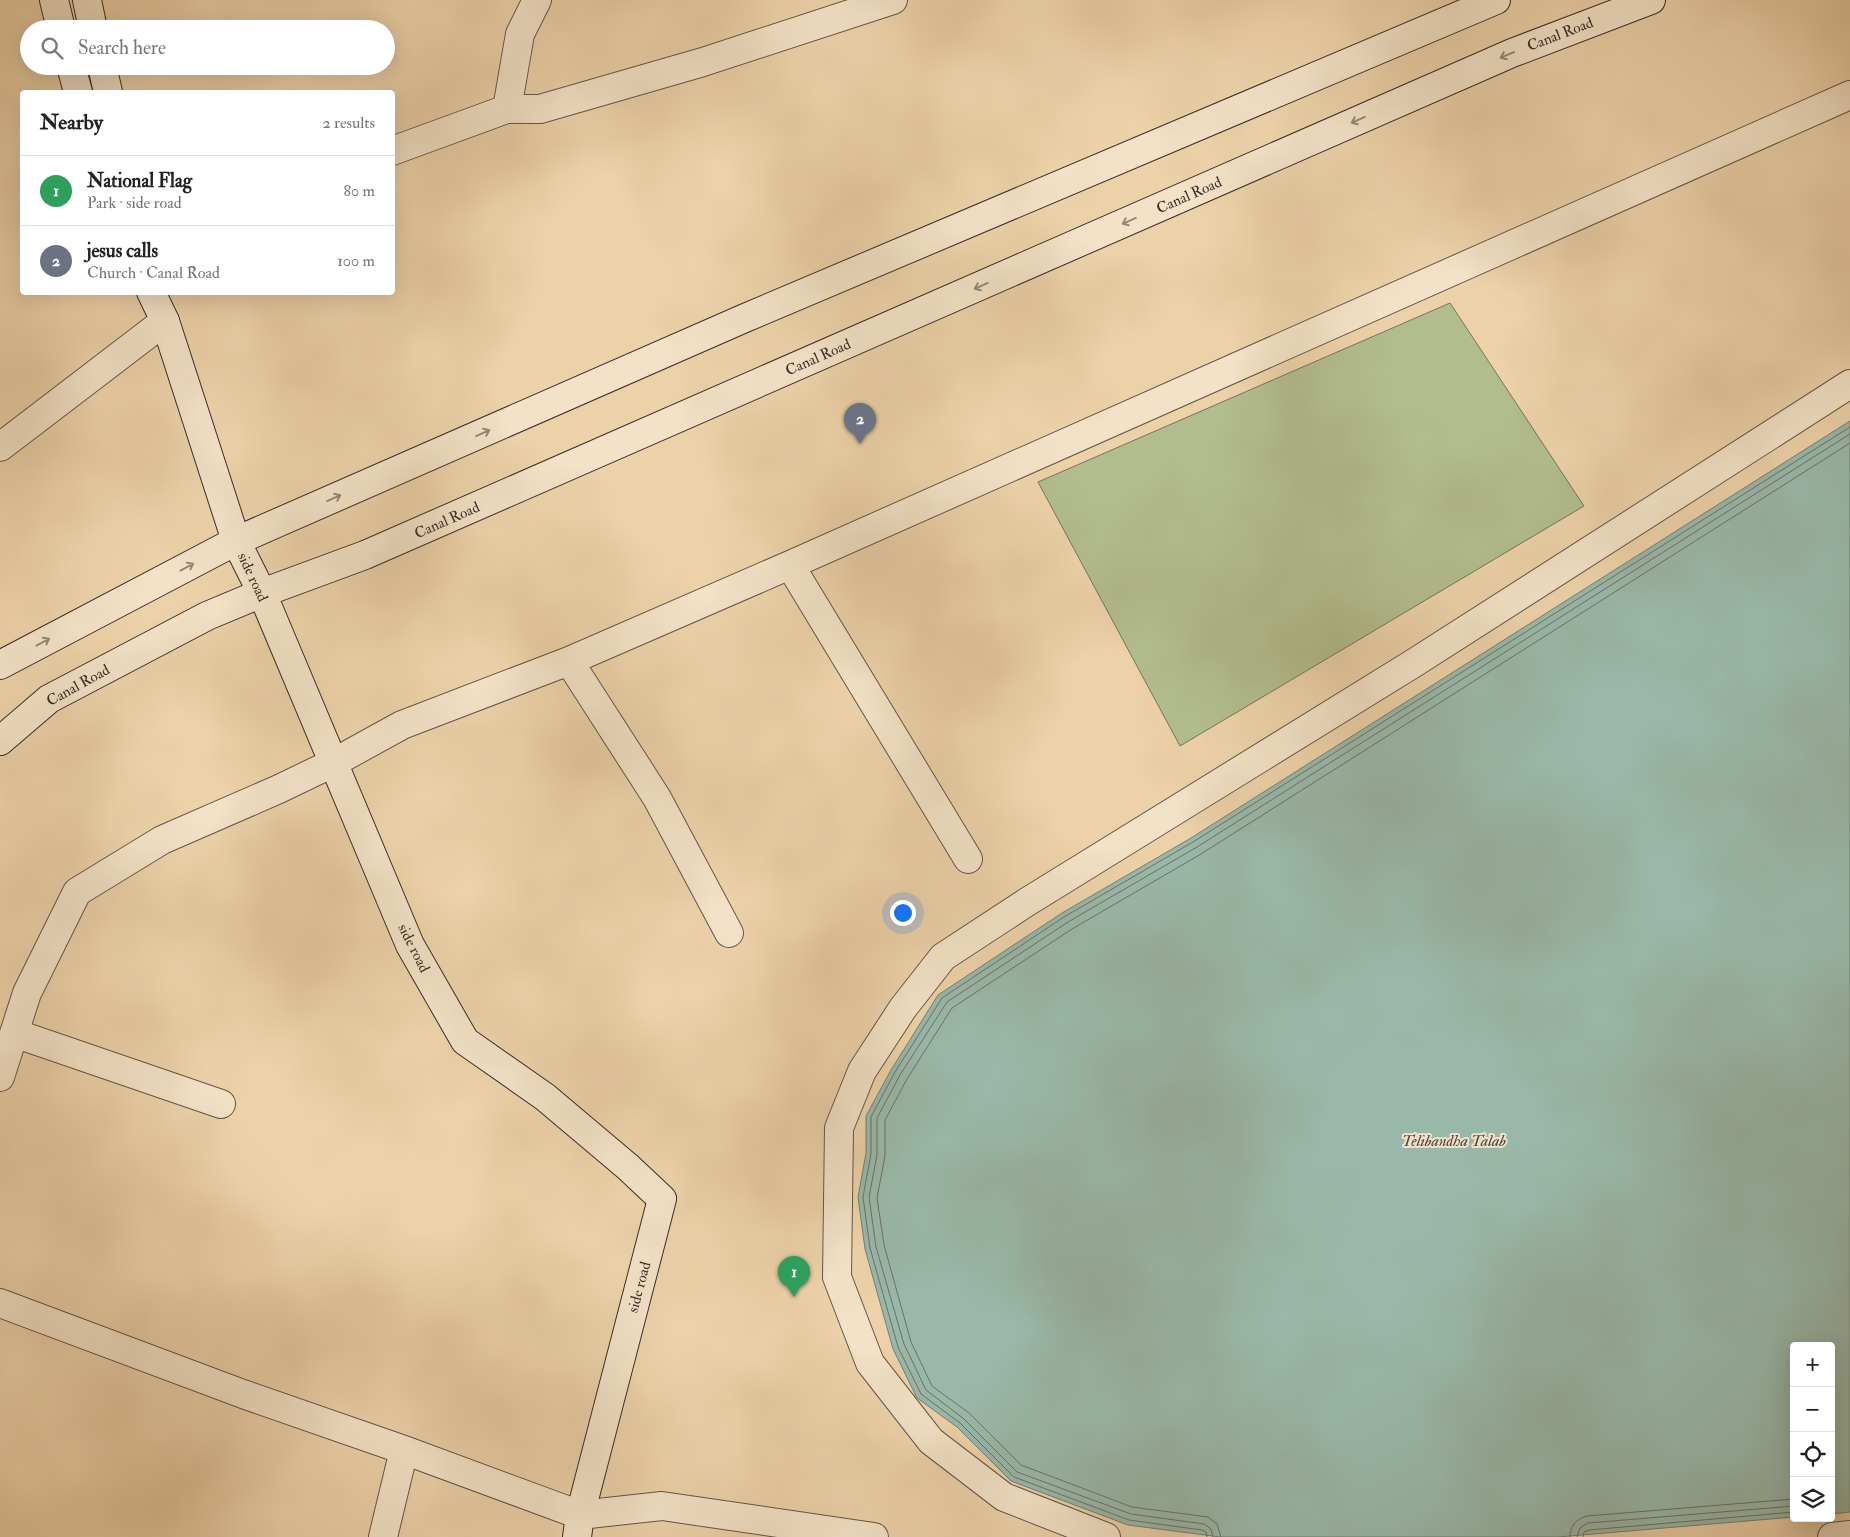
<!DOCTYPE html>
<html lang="en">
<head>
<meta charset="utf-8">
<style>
	:root { --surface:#fff; --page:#f2f2f2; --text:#222; --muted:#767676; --line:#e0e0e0; --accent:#8f2418 }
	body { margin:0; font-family:"IM FELL Double Pica",serif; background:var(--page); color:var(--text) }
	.controls { position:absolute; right:15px; bottom:15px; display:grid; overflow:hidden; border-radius:5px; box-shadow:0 5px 20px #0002 }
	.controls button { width:45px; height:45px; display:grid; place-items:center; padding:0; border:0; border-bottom:1px solid var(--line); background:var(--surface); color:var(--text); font:25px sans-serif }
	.you { position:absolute; left:902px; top:912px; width:18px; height:18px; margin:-12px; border:4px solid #fff; border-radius:50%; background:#1a73e8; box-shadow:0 0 0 8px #1a73e833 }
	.badge { display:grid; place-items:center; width:32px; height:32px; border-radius:50%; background:var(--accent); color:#fff; font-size:16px; font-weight:700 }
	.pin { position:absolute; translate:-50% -41px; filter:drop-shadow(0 1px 2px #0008) }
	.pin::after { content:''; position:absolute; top:26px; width:18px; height:15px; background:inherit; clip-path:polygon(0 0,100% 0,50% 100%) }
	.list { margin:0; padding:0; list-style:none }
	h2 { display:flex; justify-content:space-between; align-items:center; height:65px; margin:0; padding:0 20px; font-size:21px }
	h2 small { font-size:16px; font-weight:400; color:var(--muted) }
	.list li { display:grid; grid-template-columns:32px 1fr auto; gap:15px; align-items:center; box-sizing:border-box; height:70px; padding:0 20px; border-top:1px solid var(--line) }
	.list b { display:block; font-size:19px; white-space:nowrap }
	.list p { margin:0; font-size:16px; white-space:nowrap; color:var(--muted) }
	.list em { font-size:16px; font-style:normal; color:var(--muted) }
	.icon { flex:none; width:28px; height:28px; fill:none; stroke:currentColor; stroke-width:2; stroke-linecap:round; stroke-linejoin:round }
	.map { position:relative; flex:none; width:1850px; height:1537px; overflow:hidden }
	.search { position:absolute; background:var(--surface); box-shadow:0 5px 20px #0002; left:20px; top:20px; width:375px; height:55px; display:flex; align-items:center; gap:12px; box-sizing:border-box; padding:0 18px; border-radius:28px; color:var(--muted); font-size:19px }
	.panel { position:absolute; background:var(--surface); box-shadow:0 5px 20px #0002; left:20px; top:90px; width:375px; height:205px; border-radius:5px }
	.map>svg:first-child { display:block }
	.green { fill:#b2bd8d; stroke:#75745a }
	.water { fill:#99b8a9; stroke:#728075 }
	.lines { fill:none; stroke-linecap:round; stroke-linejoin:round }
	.shore { stroke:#687268; stroke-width:1 }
	.street-casing { stroke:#655648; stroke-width:30 }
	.secondary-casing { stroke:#382c27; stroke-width:30 }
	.street { stroke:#f3e2c7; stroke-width:28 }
	.secondary { stroke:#f3e2c7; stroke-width:28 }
	.oneway { stroke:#968777 }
	.labels { text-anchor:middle; stroke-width:4; stroke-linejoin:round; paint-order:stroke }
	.street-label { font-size:15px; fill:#382c27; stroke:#f3e2c7 }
	.water-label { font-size:16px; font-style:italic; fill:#4b4841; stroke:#f3e2c7 }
</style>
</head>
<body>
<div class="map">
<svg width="1850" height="1537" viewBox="0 0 1850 1537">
	<rect width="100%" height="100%" fill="#edd2a9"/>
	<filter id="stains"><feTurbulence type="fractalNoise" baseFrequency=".004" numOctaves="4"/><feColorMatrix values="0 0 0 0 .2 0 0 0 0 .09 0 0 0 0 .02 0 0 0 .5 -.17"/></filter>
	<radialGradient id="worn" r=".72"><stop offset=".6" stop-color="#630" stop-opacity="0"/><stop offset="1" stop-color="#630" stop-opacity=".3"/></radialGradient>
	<path class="green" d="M1450 303 1584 506 1180 746 1038 482Z"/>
	<path class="water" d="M1850 421V1512L1831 1514V1346H1794V1517L1558 1537H1220L1128 1525 1011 1481 957 1427 917 1398 893 1349 865 1249 858 1197 866 1153V1116L891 1070 938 995 1062 913 1191 838Z"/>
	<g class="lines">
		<path class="shore" d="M1207 1537 1206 1532 1202 1530 1129 1520 1014 1477 960 1423 921 1394 898 1347 870 1248 863 1197 871 1154V1117L895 1072 942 998 1064 917 1193 842 1850 427
			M1213 1537 1211 1529 1204 1524 1131 1514 1017 1472 964 1419 926 1390 904 1344 876 1247 869 1197 877 1155V1118L900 1075 947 1002 1068 922 1197 847 1850 434
			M1221 1537 1217 1524 1208 1517 1132 1507 1021 1465 969 1413 932 1386 911 1342 884 1245 877 1198 885 1156V1120L907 1079 952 1008 1072 929 1201 854 1850 443
			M1570 1537C1570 1526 1576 1519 1587 1516L1794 1499
			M1577 1537 1580 1528 1588 1523 1794 1506
			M1583 1537 1584 1532 1589 1530 1794 1512"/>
		<g class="street-casing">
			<path id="street" d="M507 109 520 34 537 0
				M392 151 507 109H540L703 62 893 0
				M0 447 165 321
				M790 565 968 859
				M569 661 657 798 729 933
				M14 1033 221 1104
				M0 1077 27 993 77 892 162 840 279 789 333 763 402 725 569 661 790 565 1850 95
				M0 1303 243 1394 404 1450 580 1515 662 1506 874 1537
				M383 1537 404 1450
				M1106 1537 1004 1497 931 1441 870 1363 837 1277 839 1128 862 1071 903 1008 943 957 1027 902 1414 663 1850 384
				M1832 1537 1850 1535"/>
		</g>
		<g class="secondary-casing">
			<path id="secondary" d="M54 0 61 29
				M87 0 93 29
				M71 66 78 92
				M102 66 108 92
				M151 292 165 321 236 541 262 593 410 945 465 1041 545 1097 628 1167 662 1199 580 1515 577 1537
				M0 665 236 541 745 318 1496 0
				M0 741 49 699 207 616 262 593 365 555 1512 53 1651 0"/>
		</g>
		<use href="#street" class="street"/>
		<use href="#secondary" class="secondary"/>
	</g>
	<defs><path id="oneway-shaft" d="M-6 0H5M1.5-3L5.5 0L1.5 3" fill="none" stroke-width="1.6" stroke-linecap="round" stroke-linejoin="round" transform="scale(1.25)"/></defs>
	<g class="oneway">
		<use href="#oneway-shaft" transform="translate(1507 55) rotate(157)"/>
		<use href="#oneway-shaft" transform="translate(1358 120) rotate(156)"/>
		<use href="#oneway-shaft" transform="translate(1129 221) rotate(156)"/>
		<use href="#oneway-shaft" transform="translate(981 286) rotate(156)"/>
		<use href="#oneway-shaft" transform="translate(483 433) rotate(-24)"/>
		<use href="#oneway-shaft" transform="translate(334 498) rotate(-24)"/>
		<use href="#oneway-shaft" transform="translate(187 567) rotate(-28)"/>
		<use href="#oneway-shaft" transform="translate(43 642) rotate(-28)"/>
	</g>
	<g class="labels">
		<g class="street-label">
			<text transform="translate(1560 34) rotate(-21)" y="5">Canal Road</text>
			<text transform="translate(1189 195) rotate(-24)" y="5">Canal Road</text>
			<text transform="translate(818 357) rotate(-24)" y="5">Canal Road</text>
			<text transform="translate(447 520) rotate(-24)" y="5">Canal Road</text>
			<text transform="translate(253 577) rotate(65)" y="5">side road</text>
			<text transform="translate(78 685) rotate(-29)" y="5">Canal Road</text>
			<text transform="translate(414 948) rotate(63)" y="5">side road</text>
			<text transform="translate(639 1287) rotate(-75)" y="5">side road</text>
		</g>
		<g class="water-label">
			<text x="1454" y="1146">Telibandha Talab</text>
		</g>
	</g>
	<rect width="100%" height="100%" filter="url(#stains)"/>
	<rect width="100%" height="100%" fill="url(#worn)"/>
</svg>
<div class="controls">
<button>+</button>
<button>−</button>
<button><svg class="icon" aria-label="locate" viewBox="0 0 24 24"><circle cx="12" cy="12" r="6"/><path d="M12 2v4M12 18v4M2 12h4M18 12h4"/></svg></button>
<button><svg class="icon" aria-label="layers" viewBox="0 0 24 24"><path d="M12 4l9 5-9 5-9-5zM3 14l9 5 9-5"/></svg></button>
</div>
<div class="you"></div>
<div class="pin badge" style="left:794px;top:1297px;background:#2e9e5b">1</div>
<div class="pin badge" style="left:860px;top:444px;background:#6b7280">2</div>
<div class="search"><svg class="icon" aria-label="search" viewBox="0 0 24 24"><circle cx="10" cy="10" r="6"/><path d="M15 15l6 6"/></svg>Search here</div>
<section class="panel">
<h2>Nearby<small>2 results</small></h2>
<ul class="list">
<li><span class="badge" style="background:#2e9e5b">1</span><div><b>National Flag</b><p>Park · side road</p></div><em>80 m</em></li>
<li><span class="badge" style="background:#6b7280">2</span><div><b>jesus calls</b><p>Church · Canal Road</p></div><em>100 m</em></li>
</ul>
</section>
</div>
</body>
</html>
